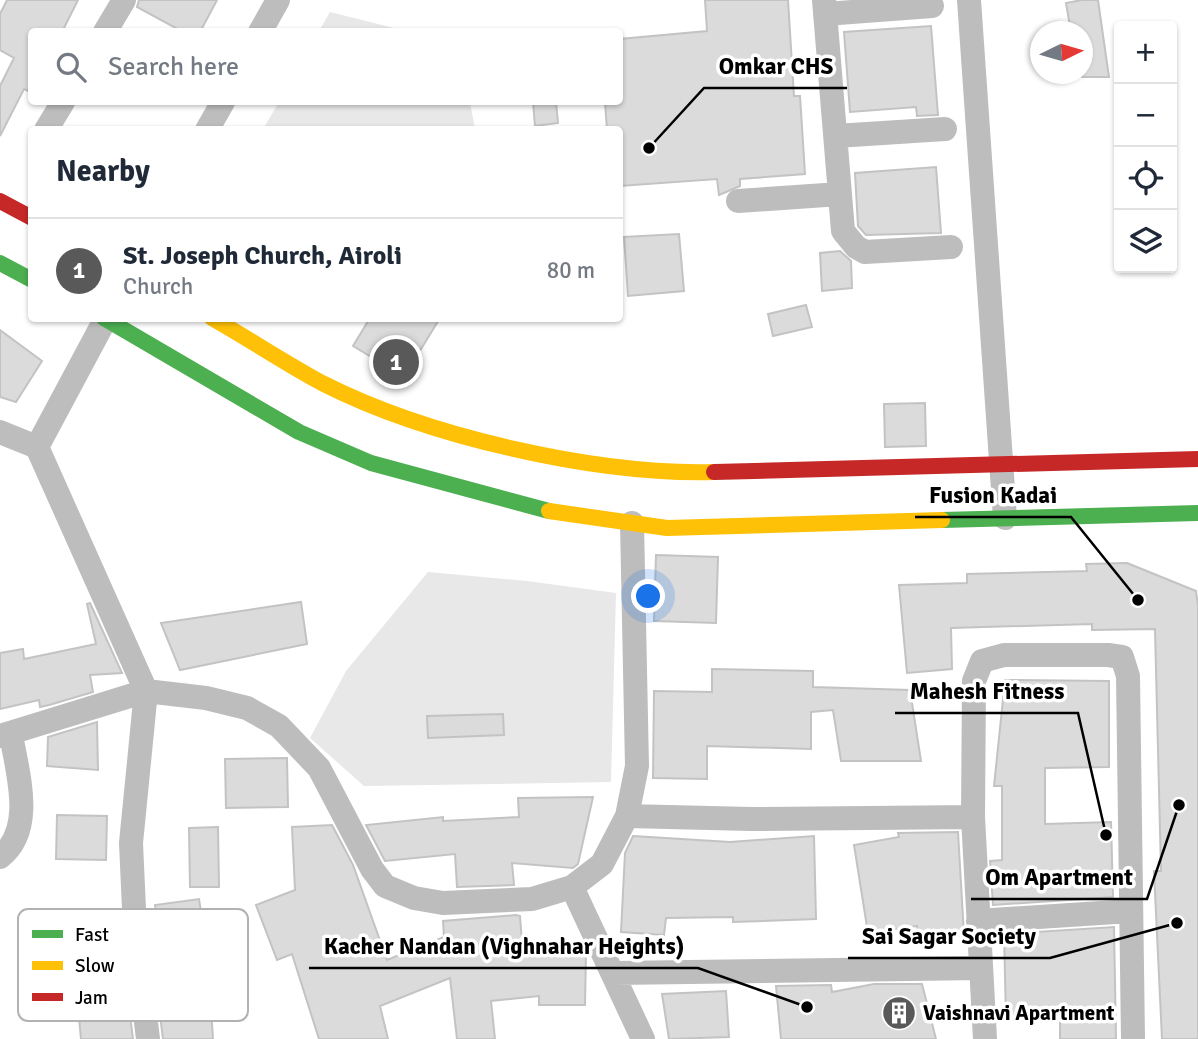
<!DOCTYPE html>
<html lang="en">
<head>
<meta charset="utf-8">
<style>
	:root { --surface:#fff; --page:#f2f2f3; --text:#1f2937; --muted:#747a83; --line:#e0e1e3; --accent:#595959 }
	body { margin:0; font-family:Signika,sans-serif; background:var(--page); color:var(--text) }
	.controls { position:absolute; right:21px; top:21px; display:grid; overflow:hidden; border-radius:7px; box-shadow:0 2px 5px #0004 }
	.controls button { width:63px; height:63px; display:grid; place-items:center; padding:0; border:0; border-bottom:2px solid var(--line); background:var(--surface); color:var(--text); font:35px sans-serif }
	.compass { position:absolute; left:1030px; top:21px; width:63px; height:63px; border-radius:50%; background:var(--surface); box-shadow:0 2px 5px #0004; rotate:85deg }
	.you { position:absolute; left:649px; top:597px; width:24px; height:24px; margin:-18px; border:5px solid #fff; border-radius:50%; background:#1a73e8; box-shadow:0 0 0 10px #1a73e833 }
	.badge { display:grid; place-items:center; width:46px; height:46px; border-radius:50%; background:var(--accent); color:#fff; font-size:23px; font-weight:700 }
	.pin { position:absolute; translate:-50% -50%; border:4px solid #fff; box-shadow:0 2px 7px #0006 }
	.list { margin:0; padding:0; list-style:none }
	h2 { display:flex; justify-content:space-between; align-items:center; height:91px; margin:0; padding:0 28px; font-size:30px }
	h2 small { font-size:23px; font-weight:400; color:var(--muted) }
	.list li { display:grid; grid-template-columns:46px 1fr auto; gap:21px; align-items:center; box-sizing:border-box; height:105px; padding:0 28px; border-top:2px solid var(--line) }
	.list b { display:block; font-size:26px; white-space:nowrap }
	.list p { margin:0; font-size:23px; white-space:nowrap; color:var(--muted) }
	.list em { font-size:23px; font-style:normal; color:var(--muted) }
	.icon { flex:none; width:38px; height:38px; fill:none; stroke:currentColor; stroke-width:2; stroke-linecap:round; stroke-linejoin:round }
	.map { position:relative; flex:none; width:1198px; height:1039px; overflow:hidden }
	.search { position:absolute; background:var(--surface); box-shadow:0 2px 5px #0004; left:28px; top:28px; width:595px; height:77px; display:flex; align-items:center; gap:18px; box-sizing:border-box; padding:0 24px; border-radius:7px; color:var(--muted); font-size:26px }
	.panel { position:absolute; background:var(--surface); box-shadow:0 2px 5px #0004; left:28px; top:126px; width:595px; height:196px; border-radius:7px }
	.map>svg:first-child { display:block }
	.green { fill:#e8e8e8 }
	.building { fill:#dbdbdb; stroke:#c3c3c3; stroke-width:2 }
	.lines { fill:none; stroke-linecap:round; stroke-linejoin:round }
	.street { stroke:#bdbdbd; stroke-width:24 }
	.fast { stroke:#4caf50; stroke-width:16 }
	.slow { stroke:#ffc107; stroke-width:16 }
	.jam { stroke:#c62828; stroke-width:16 }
	.labels { text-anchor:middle; stroke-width:7; stroke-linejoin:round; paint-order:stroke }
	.poi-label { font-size:21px; font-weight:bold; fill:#000; stroke:#fff; text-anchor:start }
	.key { fill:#fff; stroke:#b2b2b2; stroke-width:2 }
	.key-label { font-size:19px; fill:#000 }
	.leader { fill:none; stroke:#000; stroke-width:2.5 }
	.callout-dot { fill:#000; stroke:#fff; stroke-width:2.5 }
	.callout-label { font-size:23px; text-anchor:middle; font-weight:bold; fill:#000; stroke:#fff; stroke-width:7; stroke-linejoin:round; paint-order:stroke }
</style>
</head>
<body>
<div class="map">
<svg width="1198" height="1039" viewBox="0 0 1198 1039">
	<rect width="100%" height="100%" fill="#fff"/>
	<path class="green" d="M330 12 406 31H319Z
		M279 102H470L475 129H263Z
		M428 572 527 581 616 593 611 782 364 786 310 738 346 671Z"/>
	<path class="building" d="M7 0H78L62 32H32V93L24 89 0 136V86L14 58 0 50V14Z
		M139 0H217L200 32H183L137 7Z
		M705 0H788L794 96H800L805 174 740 179V186L719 195 717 179 620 186V130H607L605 102H620V39L707 31Z
		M1082 0H1098L1109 77H1082V32H1071L1066 3Z
		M931 26 938 115 917 116 916 107 850 112 844 32Z
		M533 102H556L558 123 535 126Z
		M936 167 941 233 866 235 858 226 855 173Z
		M679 234 684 291 628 296 624 237Z
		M840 251 851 261 852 288 822 291 820 253Z
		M806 305 812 327 773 336 768 314Z
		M370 318H440L404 377 353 346Z
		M0 330 42 361 16 402 0 397Z
		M925 403 926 446 885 447 884 404Z
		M656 555 718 557 716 623 654 621Z
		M1127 563 1196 591 1198 606V1039H1162L1154 871H1161L1155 629 1092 630V624L951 628 952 669 907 673 899 585 967 583V574L1087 571 1086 564Z
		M301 602 307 644 180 670 161 623Z
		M90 603 122 673 90 675 93 692 49 705 40 707 39 700 0 709V653L23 649 24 659 96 644 87 604Z
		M712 669 813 671V687L910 690 921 761H841L833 710 811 712V749L707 746V779L653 778 654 691 712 692Z
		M1005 680 1109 681V767L1045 768V824L1111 822 1113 897 993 905 990 861 1002 860V786H994Z
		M503 714 504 735 428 738 427 716Z
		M97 722 98 770 47 766 48 737Z
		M287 758 288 807 226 808 225 759Z
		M593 797 578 864 573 868 512 863 514 885 457 887 455 854 385 861 366 825 443 817V821L519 817 518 798Z
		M57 815 107 816 106 860 56 859Z
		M332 825 353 865 387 960 444 937 443 921 516 915 520 916 522 942H581L586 952 585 1005H539V996L491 1001 495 1039H457L450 978 380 1006 388 1039H319L292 954 277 960 256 905 295 890 292 827Z
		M218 827 219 887H190L189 828Z
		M958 832 964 935 919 938 917 926 868 933 854 845 899 837 898 833Z
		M633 836 730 842 814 836 816 919 733 922V917L666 918 664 935 621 932 625 853Z
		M199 899 208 958 213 1039H163L152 950H160L155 905Z
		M1114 927 1116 1039H1060V1019H1006L1004 934Z
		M122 952 133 1039H81L73 954Z
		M874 984H922L936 1039H781L776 986 831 985 832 992Z
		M726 991 729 1037 669 1039 662 994Z"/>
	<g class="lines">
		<path class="street" d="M824 0 843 231 856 247 865 252 951 247
			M969 0 1005 518
			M825 14 932 6
			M105 32 124 0
			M260 32 278 0
			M46 130 63 102
			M207 130 223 102
			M836 136 945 129
			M738 201 840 194
			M0 432 37 447 146 691 131 843 135 931 148 1039
			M37 447 106 318
			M0 736 146 691 206 698 247 708 279 726 319 768 372 869 385 886 414 898 443 903 532 899 572 887 602 864 627 816 637 766 632 523
			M627 816 751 819 973 817
			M0 857C36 829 17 772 11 734
			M572 887 643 1039
			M978 921 1131 911
			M614 973 981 968
			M985 1039 973 817 974 681 982 661 1004 655H1108L1122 657 1128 676 1133 1039"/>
		<path class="fast" d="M0 263 32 280
			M104 318 299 432 371 463 549 511
			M942 520 1198 513"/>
		<path class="slow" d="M212 318C249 339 285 363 322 383 428 437 596 475 714 472
			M549 511 667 528 942 520"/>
		<path class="jam" d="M0 201 32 218
			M714 472 1198 459"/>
	</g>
	<defs>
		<g id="building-disc" transform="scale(1.75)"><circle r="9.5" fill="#595959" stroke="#fff"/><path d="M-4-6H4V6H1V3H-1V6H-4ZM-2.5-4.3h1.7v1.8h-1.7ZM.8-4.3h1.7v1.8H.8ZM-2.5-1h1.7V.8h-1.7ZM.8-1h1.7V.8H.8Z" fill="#fff"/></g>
	</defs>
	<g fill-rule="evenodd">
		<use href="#building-disc" x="899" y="1013"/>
	</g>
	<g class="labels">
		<g class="poi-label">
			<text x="923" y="1020">Vaishnavi Apartment</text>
		</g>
	</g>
	<rect x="18" y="909" width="230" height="112" rx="10" class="key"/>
	<rect x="32" y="930" width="31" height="8" fill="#4caf50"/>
	<rect x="32" y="961" width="31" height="9" fill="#ffc107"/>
	<rect x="32" y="993" width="31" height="8" fill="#c62828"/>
	<g class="key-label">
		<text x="75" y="941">Fast</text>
		<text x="75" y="972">Slow</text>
		<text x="75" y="1004">Jam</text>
	</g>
	<path class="leader" d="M649 148L704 88H847M1138 600L1071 517H915M1106 835L1078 713H895M1179 805L1147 899H971M1177 923L1050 958H848M807 1007L698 968H309"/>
	<g class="callout-dot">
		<circle cx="649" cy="148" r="7"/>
		<circle cx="1138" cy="600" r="7"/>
		<circle cx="1106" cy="835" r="7"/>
		<circle cx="1179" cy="805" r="7"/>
		<circle cx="1177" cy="923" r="7"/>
		<circle cx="807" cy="1007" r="7"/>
	</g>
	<g class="callout-label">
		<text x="776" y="74">Omkar CHS</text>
		<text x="993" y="503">Fusion Kadai</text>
		<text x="987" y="699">Mahesh Fitness</text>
		<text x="1059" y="885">Om Apartment</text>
		<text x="949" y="944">Sai Sagar Society</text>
		<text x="504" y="954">Kacher Nandan (Vighnahar Heights)</text>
	</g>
</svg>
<div class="controls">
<button>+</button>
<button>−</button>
<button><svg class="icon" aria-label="locate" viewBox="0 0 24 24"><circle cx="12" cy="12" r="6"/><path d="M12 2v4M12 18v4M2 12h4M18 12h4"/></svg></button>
<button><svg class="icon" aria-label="layers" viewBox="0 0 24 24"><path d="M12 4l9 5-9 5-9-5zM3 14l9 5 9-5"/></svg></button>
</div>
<svg class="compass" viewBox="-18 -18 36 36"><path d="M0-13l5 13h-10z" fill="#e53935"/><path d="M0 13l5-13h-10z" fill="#747a83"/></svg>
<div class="you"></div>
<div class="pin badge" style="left:396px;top:362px">1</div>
<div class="search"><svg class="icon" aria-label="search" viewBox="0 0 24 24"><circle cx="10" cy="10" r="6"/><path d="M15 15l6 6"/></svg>Search here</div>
<section class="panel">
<h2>Nearby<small></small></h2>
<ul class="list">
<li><span class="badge">1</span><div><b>St. Joseph Church, Airoli</b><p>Church</p></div><em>80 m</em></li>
</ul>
</section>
</div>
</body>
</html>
